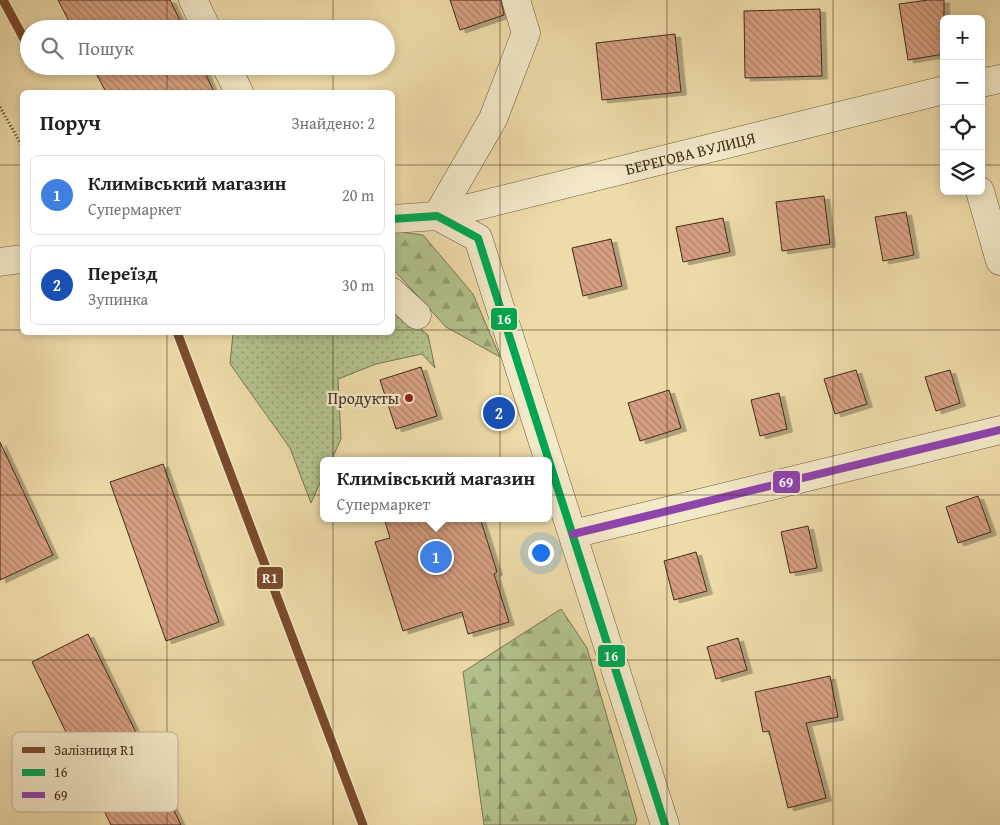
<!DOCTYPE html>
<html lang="uk">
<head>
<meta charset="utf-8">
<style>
	:root { --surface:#fff; --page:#f6f6f6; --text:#202124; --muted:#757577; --line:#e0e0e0; --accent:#b45309 }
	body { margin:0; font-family:"Gentium Book Plus",serif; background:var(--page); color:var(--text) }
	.controls { position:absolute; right:15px; top:15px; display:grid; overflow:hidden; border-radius:8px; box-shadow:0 2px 8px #0003 }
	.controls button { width:45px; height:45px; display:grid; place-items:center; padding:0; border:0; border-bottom:1px solid var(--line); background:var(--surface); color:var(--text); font:25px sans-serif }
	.you { position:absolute; left:540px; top:552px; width:18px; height:18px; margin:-12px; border:4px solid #fff; border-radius:50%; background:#1a73e8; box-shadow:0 0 0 8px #1a73e833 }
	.badge { display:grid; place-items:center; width:32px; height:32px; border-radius:50%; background:var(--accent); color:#fff; font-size:16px; font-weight:700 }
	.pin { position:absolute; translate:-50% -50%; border:2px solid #fff; box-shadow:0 1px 5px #0006 }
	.popup { position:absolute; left:320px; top:457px; width:232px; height:65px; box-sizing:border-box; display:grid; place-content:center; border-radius:8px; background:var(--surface); filter:drop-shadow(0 1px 4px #0005); font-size:16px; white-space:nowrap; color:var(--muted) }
	.popup b { font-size:19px; color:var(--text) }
	.popup::after { content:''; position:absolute; left:50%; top:100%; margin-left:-10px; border:10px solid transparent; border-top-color:var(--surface) }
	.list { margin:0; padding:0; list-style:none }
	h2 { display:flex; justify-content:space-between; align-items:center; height:65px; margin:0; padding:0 20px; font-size:21px }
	h2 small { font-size:16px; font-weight:400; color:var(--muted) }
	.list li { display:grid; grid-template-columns:32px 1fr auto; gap:15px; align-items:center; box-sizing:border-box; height:80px; margin:0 10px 10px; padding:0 10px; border:1px solid var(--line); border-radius:8px }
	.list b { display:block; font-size:19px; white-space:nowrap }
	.list p { margin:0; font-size:16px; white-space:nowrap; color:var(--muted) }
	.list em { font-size:16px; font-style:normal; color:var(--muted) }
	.icon { flex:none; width:28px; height:28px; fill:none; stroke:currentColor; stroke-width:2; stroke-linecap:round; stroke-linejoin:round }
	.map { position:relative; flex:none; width:1000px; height:825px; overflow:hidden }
	.search { position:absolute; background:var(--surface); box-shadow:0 2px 8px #0003; left:20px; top:20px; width:375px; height:55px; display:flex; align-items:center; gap:12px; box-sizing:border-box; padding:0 18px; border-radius:28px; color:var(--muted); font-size:19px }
	.panel { position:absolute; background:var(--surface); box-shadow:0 2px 8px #0003; left:20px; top:90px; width:375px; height:245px; border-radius:8px }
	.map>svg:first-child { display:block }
	.grass { fill:url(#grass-dots); stroke:#7a7652 }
	.forest { fill:url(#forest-firs); stroke:#7a7652 }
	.building { fill:url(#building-back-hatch); stroke:#412b19; filter:url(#shadow) }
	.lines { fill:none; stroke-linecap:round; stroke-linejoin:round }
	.minor-casing { stroke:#6c573d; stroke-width:29 }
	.tertiary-casing { stroke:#6c573d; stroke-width:29 }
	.path { stroke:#412b19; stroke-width:3; stroke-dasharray:1 2.5; stroke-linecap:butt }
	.minor { stroke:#f3e8c7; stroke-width:28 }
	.tertiary { stroke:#f3e8c7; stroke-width:28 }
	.bus-1-casing { stroke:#f3e8c7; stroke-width:11 }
	.bus-2-casing { stroke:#f3e8c7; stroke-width:11 }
	.bus-1 { stroke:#00a651; stroke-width:8 }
	.bus-2 { stroke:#8e44ad; stroke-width:8 }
	.rail-1-casing { stroke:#f3e8c7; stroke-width:12 }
	.rail-1 { stroke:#7a4b2a; stroke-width:9 }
	.grid { fill:none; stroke:#412b19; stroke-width:1; stroke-opacity:0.55 }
	.poi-dot { fill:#8f2418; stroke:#f3e8c7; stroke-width:2 }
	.labels { text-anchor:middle; stroke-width:4.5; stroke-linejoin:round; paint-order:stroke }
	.street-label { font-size:16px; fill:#412b19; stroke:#f3e8c7 }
	.poi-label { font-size:16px; fill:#412b19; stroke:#f3e8c7; text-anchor:end }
	.key { fill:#f3e8c7; stroke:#beaf93; stroke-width:1 }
	.key-label { font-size:14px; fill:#412b19 }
	.line-badge { stroke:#f3e8c7; stroke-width:2 }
	.badge-label { font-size:14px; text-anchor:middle; font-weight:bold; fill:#fff }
</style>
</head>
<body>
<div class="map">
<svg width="1000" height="825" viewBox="0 0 1000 825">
	<defs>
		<pattern id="grass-dots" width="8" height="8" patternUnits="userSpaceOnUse" patternTransform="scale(1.25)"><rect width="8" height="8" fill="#b3c18c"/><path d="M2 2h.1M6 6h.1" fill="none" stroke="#939d72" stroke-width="1.8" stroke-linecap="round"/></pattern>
		<pattern id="forest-firs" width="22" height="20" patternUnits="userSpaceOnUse" patternTransform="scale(1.25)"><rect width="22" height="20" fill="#b3c18c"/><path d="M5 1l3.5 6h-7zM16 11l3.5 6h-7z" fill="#939d72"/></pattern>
		<pattern id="building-back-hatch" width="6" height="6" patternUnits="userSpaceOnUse" patternTransform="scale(1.25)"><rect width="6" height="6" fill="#d69f81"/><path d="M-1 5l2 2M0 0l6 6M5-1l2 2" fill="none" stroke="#af8269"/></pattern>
		<filter id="shadow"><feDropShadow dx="5.5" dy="3" stdDeviation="0" flood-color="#0004"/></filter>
	</defs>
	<rect width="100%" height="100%" fill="#eddba9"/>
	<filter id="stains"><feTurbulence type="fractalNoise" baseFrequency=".004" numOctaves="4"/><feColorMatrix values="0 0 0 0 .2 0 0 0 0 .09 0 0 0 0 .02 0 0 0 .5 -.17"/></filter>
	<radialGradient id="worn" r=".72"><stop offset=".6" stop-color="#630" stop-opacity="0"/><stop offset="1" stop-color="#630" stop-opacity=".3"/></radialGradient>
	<path class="grass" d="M393 306 428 335 435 368 422 354 376 364 338 379 341 439 331 461H324L323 476 311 503 290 448 230 364 233 333 392 332Z"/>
	<path class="forest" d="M393 231 423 235 473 294 500 357 446 327 393 269Z
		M561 609 587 648 637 820 635 825H484L463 672Z"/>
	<path class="building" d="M58 0H170L184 29H73Z
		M450 0H501L504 15 460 30Z
		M928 0H944V54L908 60 899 4Z
		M820 9 822 76 745 78 744 11Z
		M675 34 681 92 602 100 596 43Z
		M92 66H202L214 92H106Z
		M824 196 830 244 782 251 776 202Z
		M906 212 914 255 883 261 875 217Z
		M723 218 730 252 683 262 676 227Z
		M611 239 622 286 583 296 572 248Z
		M421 367 437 416 396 429 380 380Z
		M856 370 867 404 835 414 824 379Z
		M950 370 960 403 936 411 925 377Z
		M669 390 681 428 640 441 628 403Z
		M779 393 787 429 760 436 751 400Z
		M0 442 53 555 0 580Z
		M163 464 219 622 166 641 110 482Z
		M978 496 991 532 958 543 946 507Z
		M384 518H480L497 572 494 574 509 622 468 634 462 612 403 631 375 542 390 538Z
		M808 526 817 568 790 573 781 532Z
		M696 552 707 591 674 600 664 561Z
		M88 634 181 825H111L32 662Z
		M738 638 747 670 716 679 707 647Z
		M830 676 838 717 806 723 826 798 788 808 769 731 763 732 755 692Z"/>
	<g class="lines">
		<g class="minor-casing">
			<g id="minor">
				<path d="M193 0 207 29"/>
				<path d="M226 66 239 92"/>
				<path d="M981 83 1000 79"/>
				<path d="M980 191 1000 261"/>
				<path id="s1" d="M437 216 944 90"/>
				<path d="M437 216 493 119 526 33 516 0"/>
				<path d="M392 292 417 315"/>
				<path d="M573 534 1000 430"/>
			</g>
		</g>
		<g class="tertiary-casing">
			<path id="tertiary" d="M392 219 437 216 478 238 665 825
				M0 262 22 259"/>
		</g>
		<path class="path" d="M0 107 22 146"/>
		<use href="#minor" class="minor"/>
		<use href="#tertiary" class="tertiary"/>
		<g class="bus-1-casing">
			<path id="bus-1" d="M392 219 437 216 478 238 665 825"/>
		</g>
		<g class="bus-2-casing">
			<path id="bus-2" d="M573 534 1000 430"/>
		</g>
		<use href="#bus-1" class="bus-1"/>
		<use href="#bus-2" class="bus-2"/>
		<g class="rail-1-casing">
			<path id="rail-1" d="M3 0 29 48
				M177 332 363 825"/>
		</g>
		<use href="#rail-1" class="rail-1"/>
	</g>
	<path class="grid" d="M167 0V29M333 0V29M500 0V825M667 0V825M833 0V825M167 66V92M333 66V92M0 165H22M392 165H944M981 165H1000M0 330H22M392 330H1000M167 332V825M333 332V825M0 495H1000M0 660H1000"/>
	<circle class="poi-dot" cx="409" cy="398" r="5"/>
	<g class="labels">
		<g class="street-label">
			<text dy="6" stroke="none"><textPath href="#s1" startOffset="261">БЕРЕГОВА ВУЛИЦЯ</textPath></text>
		</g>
		<g class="poi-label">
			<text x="399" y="404">Продукты</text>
		</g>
	</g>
	<rect x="12" y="732" width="166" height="80" rx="8" class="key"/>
	<rect x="22" y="747" width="23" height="6" fill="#7a4b2a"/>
	<rect x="22" y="769" width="23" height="7" fill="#00a651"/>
	<rect x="22" y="792" width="23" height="6" fill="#8e44ad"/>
	<g class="key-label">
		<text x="54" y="755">Залізниця R1</text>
		<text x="54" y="777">16</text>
		<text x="54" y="800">69</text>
	</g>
	<g class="line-badge">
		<rect x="490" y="307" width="28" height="24" rx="5" fill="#00a651"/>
		<rect x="772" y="470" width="29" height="24" rx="5" fill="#8e44ad"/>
		<rect x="256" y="566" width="28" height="24" rx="5" fill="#7a4b2a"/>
		<rect x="597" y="644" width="29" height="24" rx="5" fill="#00a651"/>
	</g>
	<g class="badge-label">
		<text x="504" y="324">16</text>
		<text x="786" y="487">69</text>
		<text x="270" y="583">R1</text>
		<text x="611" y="661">16</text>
	</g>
	<rect width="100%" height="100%" filter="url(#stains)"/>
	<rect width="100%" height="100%" fill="url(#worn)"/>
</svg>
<div class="controls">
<button>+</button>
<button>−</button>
<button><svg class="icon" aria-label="locate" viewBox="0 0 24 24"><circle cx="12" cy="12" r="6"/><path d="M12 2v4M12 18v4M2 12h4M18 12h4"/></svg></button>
<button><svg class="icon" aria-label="layers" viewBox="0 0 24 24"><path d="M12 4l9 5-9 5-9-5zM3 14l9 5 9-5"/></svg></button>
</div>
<div class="you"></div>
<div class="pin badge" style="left:436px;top:557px;background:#3f7fe0">1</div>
<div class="popup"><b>Климівський магазин</b>Супермаркет</div>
<div class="pin badge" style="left:499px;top:413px;background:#1a4fb4">2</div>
<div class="search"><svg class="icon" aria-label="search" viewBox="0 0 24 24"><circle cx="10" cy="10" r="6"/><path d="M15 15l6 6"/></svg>Пошук</div>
<section class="panel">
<h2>Поруч<small>Знайдено: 2</small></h2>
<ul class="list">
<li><span class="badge" style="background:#3f7fe0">1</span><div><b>Климівський магазин</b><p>Супермаркет</p></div><em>20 m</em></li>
<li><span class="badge" style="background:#1a4fb4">2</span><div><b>Переїзд</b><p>Зупинка</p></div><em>30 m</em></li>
</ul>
</section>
</div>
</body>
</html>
